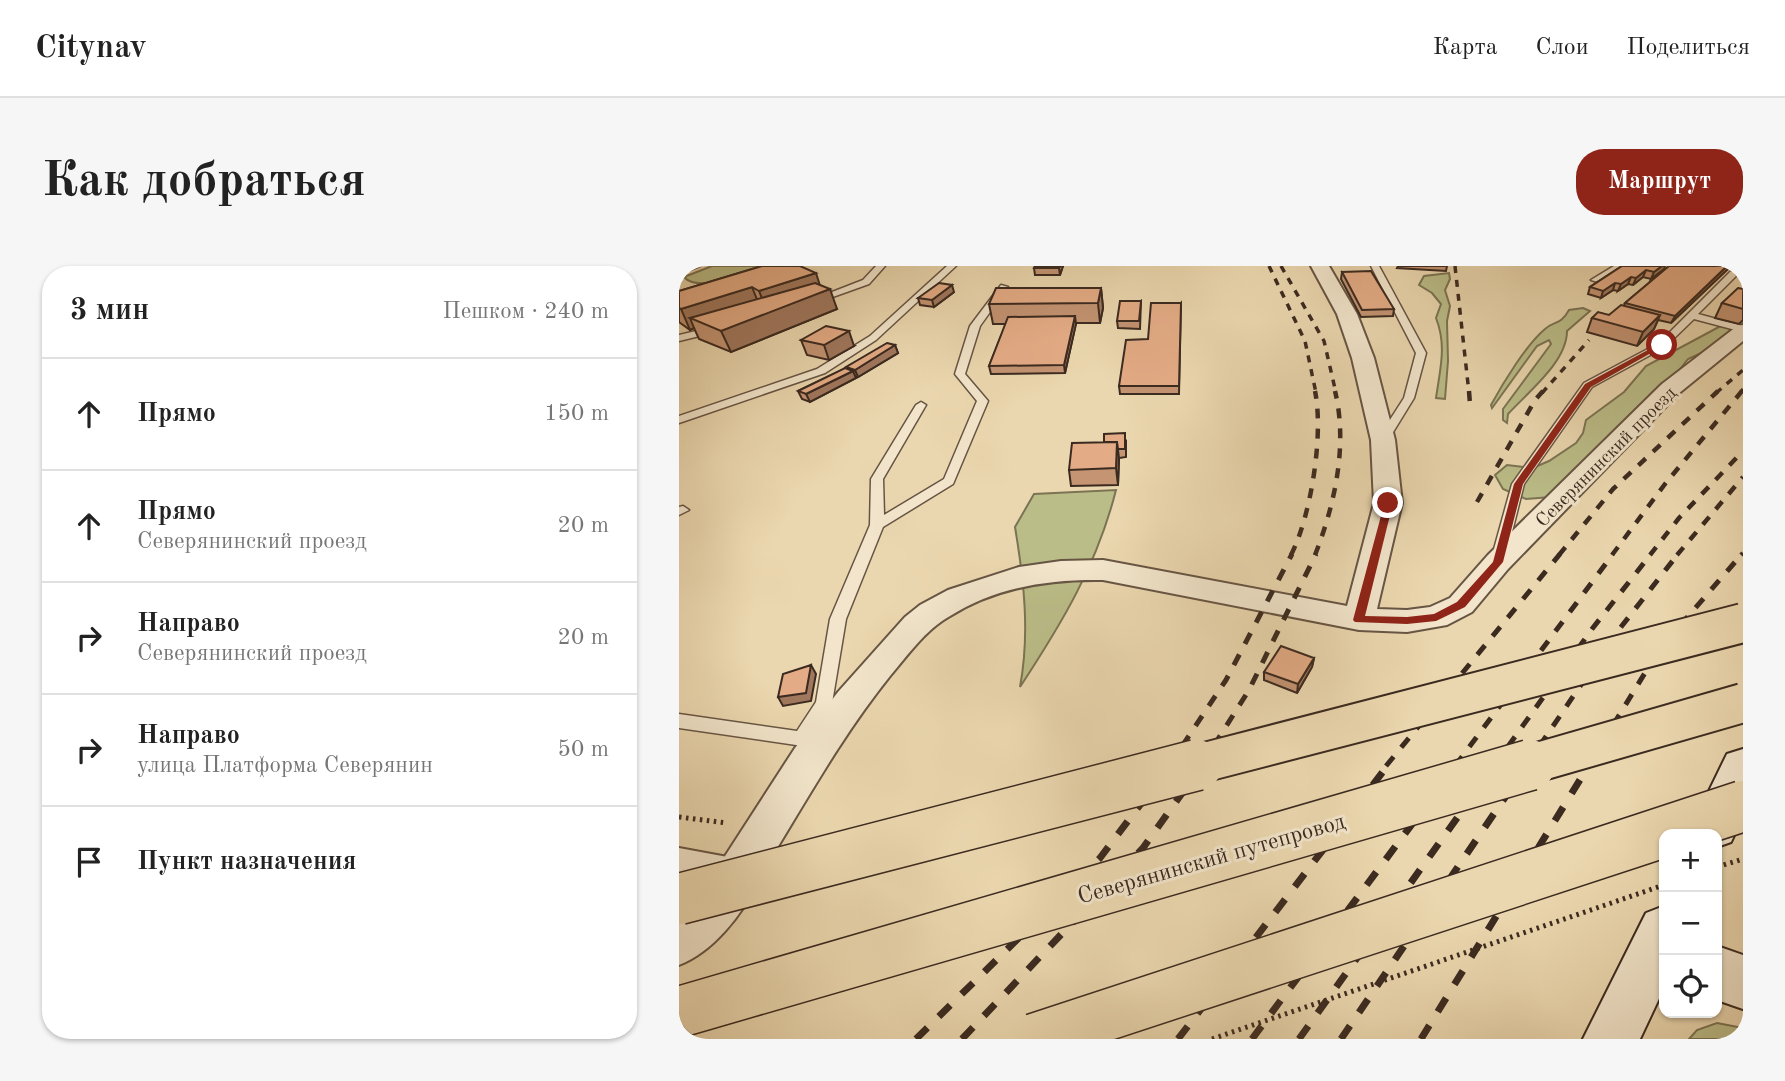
<!DOCTYPE html>
<html lang="ru">
<head>
<meta charset="utf-8">
<style>
	:root { --surface:#fff; --page:#f6f6f6; --text:#222; --muted:#767676; --line:#e0e0e0; --accent:#8f2418 }
	body { margin:0; font-family:"Old Standard TT",serif; background:var(--page); color:var(--text) }
	.controls { position:absolute; right:21px; bottom:21px; display:grid; overflow:hidden; border-radius:14px; box-shadow:0 2px 5px #0004 }
	.controls button { width:63px; height:63px; display:grid; place-items:center; padding:0; border:0; border-bottom:2px solid var(--line); background:var(--surface); color:var(--text); font:35px sans-serif }
	.stop { position:absolute; width:21px; height:21px; margin:-16px; border:5px solid #8f2418; border-radius:50%; background:#fff }
	.stop.end { background:#8f2418; border-color:#fff; box-shadow:0 2px 7px #0008 }
	.list { margin:0; padding:0; list-style:none }
	h2 { display:flex; justify-content:space-between; align-items:center; height:91px; margin:0; padding:0 28px; font-size:30px }
	h2 small { font-size:23px; font-weight:400; color:var(--muted) }
	.list li { display:grid; grid-template-columns:46px 1fr auto; gap:21px; align-items:center; box-sizing:border-box; height:112px; padding:0 28px; border-top:2px solid var(--line) }
	.list b { display:block; font-size:26px; white-space:nowrap }
	.list p { margin:0; font-size:23px; white-space:nowrap; color:var(--muted) }
	.list em { font-size:23px; font-style:normal; color:var(--muted) }
	.icon { flex:none; width:38px; height:38px; fill:none; stroke:currentColor; stroke-width:2; stroke-linecap:round; stroke-linejoin:round }
	.map { position:relative; flex:none; width:1064px; height:773px; overflow:hidden; border-radius:28px }
	header { display:flex; align-items:center; gap:42px; box-sizing:border-box; height:98px; padding:0 35px; background:var(--surface); border-bottom:2px solid var(--line) }
	header strong { font-size:33px }
	nav { display:flex; gap:38px; margin-inline-start:auto; font-size:24px }
	.intro { display:flex; align-items:center; justify-content:space-between; box-sizing:border-box; height:168px; padding:0 42px }
	h1 { margin:0; font-size:49px }
	.button { padding:18px 32px; border-radius:28px; background:var(--accent); color:#fff; font-size:24px; font-weight:700 }
	main { display:flex; gap:42px; padding:0 42px }
	aside { flex:1; background:var(--surface); border-radius:28px; box-shadow:0 2px 5px #0004 }
	.map>svg:first-child { display:block }
	.green { fill:#bbbd88; stroke:#7b7454; stroke-width:2 }
	.lines { fill:none; stroke-linecap:round; stroke-linejoin:round }
	.service-casing { stroke:#675544; stroke-width:3 }
	.minor-casing { stroke:#675544; stroke-width:4 }
	.tertiary-casing { stroke:#675544; stroke-width:4 }
	.secondary-casing { stroke:#3b2a20; stroke-width:4 }
	.path { stroke:#3b2a20; stroke-width:5; stroke-dasharray:2.5 4.5; stroke-linecap:butt }
	.service { fill:#f2e5cb; fill-rule:evenodd }
	.minor { fill:#f2e5cb; fill-rule:evenodd }
	.tertiary { fill:#f2e5cb; fill-rule:evenodd }
	.secondary { fill:#f2e5cb; fill-rule:evenodd }
	.rail-far3 { stroke:#3b2a20; stroke-width:3.5; stroke-dasharray:7 7; stroke-linecap:butt }
	.rail-far2 { stroke:#3b2a20; stroke-width:4.5; stroke-dasharray:10 10; stroke-linecap:butt }
	.rail-far1 { stroke:#3b2a20; stroke-width:5; stroke-dasharray:12 12; stroke-linecap:butt }
	.rail { stroke:#3b2a20; stroke-width:7; stroke-dasharray:16 16; stroke-linecap:butt }
	.primary-bridge-far1-casing { stroke:#3b2a20; stroke-width:42; stroke-linecap:butt }
	.primary-bridge-casing { stroke:#3b2a20; stroke-width:53; stroke-linecap:butt }
	.path-bridge { stroke:#3b2a20; stroke-width:5; stroke-dasharray:2.5 4.5; stroke-linecap:butt }
	.primary-bridge-far1 { stroke:#ebd7af; stroke-width:38 }
	.primary-bridge { stroke:#ebd7af; stroke-width:50 }
	.wall { fill:#c49473; stroke:#3b2a20; stroke-width:2 }
	.shaded-wall { fill:#a0785e; stroke:#3b2a20; stroke-width:2 }
	.building { fill:#e4ac86; stroke:#3b2a20; stroke-width:2 }
	.route { fill:#8f2418 }
	.labels { text-anchor:middle; stroke-width:6; stroke-linejoin:round; paint-order:stroke }
	.street-label { font-size:19px; fill:#3b2a20; stroke:#f2e5cb }
	.near-street-label { font-size:23px; fill:#3b2a20; stroke:#f2e5cb }
</style>
</head>
<body>
<header>
<strong>Citynav</strong>
<nav><a>Карта</a><a>Слои</a><a>Поделиться</a></nav>
</header>
<div class="intro"><h1>Как добраться</h1><a class="button">Маршрут</a></div>
<main>
<aside>
<h2>3 мин<small>Пешком · 240 m</small></h2>
<ul class="list">
<li><svg class="icon" aria-label="ahead" viewBox="0 0 24 24"><path d="M12 20V5M6 11l6-6 6 6"/></svg><div><b>Прямо</b></div><em>150 m</em></li>
<li><svg class="icon" aria-label="ahead" viewBox="0 0 24 24"><path d="M12 20V5M6 11l6-6 6 6"/></svg><div><b>Прямо</b><p>Северянинский проезд</p></div><em>20 m</em></li>
<li><svg class="icon" aria-label="right" viewBox="0 0 24 24"><path d="M7 20v-9h11M14 6l5 5-5 5"/></svg><div><b>Направо</b><p>Северянинский проезд</p></div><em>20 m</em></li>
<li><svg class="icon" aria-label="right" viewBox="0 0 24 24"><path d="M7 20v-9h11M14 6l5 5-5 5"/></svg><div><b>Направо</b><p>улица Платформа Северянин</p></div><em>50 m</em></li>
<li><svg class="icon" aria-label="arrive" viewBox="0 0 24 24"><path d="M6 21V4h12l-3 4 3 4H6"/></svg><div><b>Пункт назначения</b></div></li>
</ul>
</aside>
<div class="map">
<svg width="1064" height="773" viewBox="0 0 1064 773">
	<rect width="100%" height="100%" fill="#ebd7af"/>
	<filter id="stains"><feTurbulence type="fractalNoise" baseFrequency=".00286" numOctaves="4"/><feColorMatrix values="0 0 0 0 .2 0 0 0 0 .09 0 0 0 0 .02 0 0 0 .5 -.17"/></filter>
	<radialGradient id="worn" r=".72"><stop offset=".6" stop-color="#630" stop-opacity="0"/><stop offset="1" stop-color="#630" stop-opacity=".3"/></radialGradient>
	<path class="green" d="M33 0H88C68 6 20 28 5 11Z
		M770 7 771 13 766 24 771 40 768 55 769 95 766 133 757 132C761 103 768 80 757 52L762 38 753 27 740 19 745 10Z
		M904 42 911 45 888 65C888 96 849 126 829 148L828 157 824 154V143L872 78 870 74 858 80 813 142 812 139C824 117 847 79 866 63 876 54 881 60 890 44Z
		M1064 48V62L1033 82 1009 93 986 122 872 231 847 233 824 223 816 209 828 199 854 202 870 195 897 177 904 167 907 154 945 126 967 100Z
		M437 224C418 299 383 357 341 421 351 367 345 315 336 261L355 228Z
		M1038 757 1064 762V773H1010L1018 764Z"/>
	<g class="lines">
		<g class="service-casing">
			<path id="service" d="M8 0H21L0 8V2Z
				M197 0H206L190 18 137 37 130 35 184 14Z
				M268 0H277L197 74 146 107 0 157V150L138 103 191 70Z
				M692 0H700L747 87 735 132 708 176 704 177 698 174 725 132 737 87Z
				M935 0H945L919 16 912 14Z
				M1057 0H1064V3L1019 48 1064 60V66L1015 53 986 81 913 121 845 218 826 294 819 298 814 297 812 294 833 218 905 117 980 77Z
				M322 19 329 21 301 60 286 108 309 135 274 218 204 261 167 353 153 437 135 468 140 474 137 479 131 481 0 462V448L118 465 137 436 151 353 191 259 192 213 237 139 242 136 247 139 204 213 205 249 265 213 298 135 276 108 291 60Z
				M38 60 41 61V65L0 75V69Z
				M4 240 10 244 0 249V241Z"/>
		</g>
		<g class="minor-casing">
			<path id="minor" d="M632 0H650L678 48 695 92 716 174 723 237 698 343 728 344 751 341 771 332 809 289 983 118 1057 61 1064 59V75L999 128 829 303 793 346 768 359 728 366 680 364 424 314C370 313 317 321 271 350 246 364 229 389 211 410 155 480 117 554 69 629L54 635 39 629 33 615 39 601 116 482 159 426 226 351 241 339 269 324 340 301 382 295 424 294 668 340 695 237 692 174 673 92 658 48Z"/>
		</g>
		<g class="tertiary-casing">
			<path id="tertiary" d="M0 582 54 592 71 599 79 615C64 648 34 686 0 699V639L10 628 0 626Z"/>
		</g>
		<g class="secondary-casing">
			<path id="secondary" d="M1064 483V550L1052 576 1038 581V568H1015L1012 562 1048 488Z
				M985 640V722L961 773H904L967 647Z
				M1038 680 1064 689V743L1038 734Z"/>
		</g>
		<path class="path" d="M0 551 48 557
			M1038 601 1064 593"/>
		<use href="#service" class="service"/>
		<use href="#minor" class="minor"/>
		<use href="#tertiary" class="tertiary"/>
		<use href="#secondary" class="secondary"/>
		<path class="rail-far3" d="M590 0 626 75 637 127
			M602 0 645 75 657 127
			M776 0 790 127
			M863 127 910 74
			M1037 127 1064 104
			M1061 127 1064 123"/>
		<path class="rail-far2" d="M790 125 791 138
			M798 236 856 134 864 125
			M612 289C632 250 645 168 636 125
			M636 289C656 238 669 179 656 125
			M880 289 934 223 1039 125
			M933 289 986 218 1063 125
			M971 289 1000 252 1064 185
			M998 289 1064 211
			M1062 289 1064 287"/>
		<path class="rail-far1" d="M490 500 547 414 613 288
			M522 500 570 424 637 288
			M707 500 881 288
			M776 500 934 288
			M815 500 913 363 972 288
			M847 500 935 370 999 288
			M909 500 980 384 1063 288"/>
		<path class="rail" d="M237 773 421 592 491 499
			M283 773 464 582 523 499
			M499 773 709 499
			M573 773 777 499
			M620 773 816 499
			M662 773 848 499
			M742 773 910 499"/>
		<g class="primary-bridge-far1-casing">
			<path id="primary-bridge-far1" d="M511 500 1064 357
				M845 500 1064 437"/>
		</g>
		<g class="primary-bridge-casing">
			<path id="primary-bridge" d="M0 633 518 499
				M0 746 851 499
				M355 773 1064 540"/>
		</g>
		<path class="path-bridge" d="M533 773 985 619"/>
		<use href="#primary-bridge-far1" class="primary-bridge-far1"/>
		<use href="#primary-bridge" class="primary-bridge"/>
	</g>
	<path class="wall" d="M83 0 141 19 158 43 52 86 20 73 15 62 11 64 0 56V25Z
		M384 0 381 9H356L355 2Z
		M719 0H768L767 5 718 2Z
		M943 0 985 3 972 13 964 11 954 19 949 18 939 25 934 24 922 32 909 28 911 21Z
		M990 0H1052L992 57 979 54 975 63 958 80 908 66 913 52 930 49 945 40 946 37Z
		M663 6 715 43 714 50 682 51 662 13Z
		M422 22 424 42 421 57H397L386 107 312 108 310 100 327 58H314L310 38Z
		M1064 23V54L1060 58 1036 52 1043 37Z
		M275 26 255 41 241 39 239 32Z
		M462 35 461 63 439 62 438 55Z
		M502 37 500 128H441L440 120 469 73Z
		M122 74 175 80 150 94 128 89Z
		M216 79 219 87 179 111H176L177 112 131 136 123 133 119 125Z
		M447 175V191L440 192 439 219 392 220 390 204Z
		M635 392 633 401 618 427 585 414V406Z"/>
	<path class="shaded-wall" d="M381 0H384L381 9 380 2Z
		M983 0H986L985 3 972 13 975 6Z
		M1048 0H1052L992 57 996 50Z
		M967 4 964 11 954 19 957 12Z
		M137 7 143 26 151 23 158 43 52 86 42 65 88 45 80 25Z
		M952 11 949 18 939 25 942 18Z
		M936 17 934 24 922 32 924 25Z
		M273 19 275 26 255 41 253 34Z
		M73 21 81 41 11 52 15 62 11 64 2 43Z
		M422 22 424 42 421 57 419 37Z
		M981 49 975 63 958 80 964 66Z
		M396 50 397 58 386 107 385 99Z
		M170 65 175 80 150 94 145 79Z
		M216 79 219 87 179 111 176 104Z
		M174 105 177 112 131 136 127 128Z
		M438 176 440 192 439 219 437 202Z
		M635 392 633 401 618 427 619 418Z
		M132 399 137 408 132 435 104 440 99 431Z"/>
	<path class="building" d="M83 0H121L137 7 80 25 73 21 2 43 0 42V25Z
		M356 0H381L380 2H355Z
		M943 0H983L975 6 967 4 957 12 952 11 942 18 936 17 924 25 911 21Z
		M990 0H1048L996 50 946 37Z
		M692 5 715 43 683 44 663 6Z
		M136 17 151 23 42 65 11 52Z
		M260 17 273 19 253 34 239 32Z
		M317 22H422L419 37 310 38Z
		M1059 22 1064 23V43L1043 37Z
		M441 35H462L460 55H438Z
		M472 37H502L500 120H440L447 74 469 73Z
		M942 39 981 49 964 66 913 52 919 46 930 49Z
		M396 50 385 99 310 100 329 51Z
		M147 60 170 65 145 79 122 74Z
		M208 77 216 79 176 104 167 101Z
		M166 102 174 105 127 128 119 125Z
		M446 167V183H439L438 176H425V168Z
		M438 176 437 202 390 204 393 177Z
		M602 380 635 392 619 418 585 406Z
		M132 399 127 427 99 431 104 408Z"/>
	<path class="route" d="M980 78 986 79 912 121 844 218 824 296 786 341 757 355 728 358 676 356 674 354 706 235 714 237 686 350 728 351 755 348 778 336 814 296 835 218 906 118Z"/>
	<g class="labels">
		<g class="street-label">
			<text transform="translate(926 190) rotate(-45)" y="7">Северянинский проезд</text>
		</g>
		<g class="near-street-label">
			<text transform="translate(532 592) rotate(-16)" y="8">Северянинский путепровод</text>
		</g>
	</g>
	<rect width="100%" height="100%" filter="url(#stains)"/>
	<rect width="100%" height="100%" fill="url(#worn)"/>
</svg>
<div class="controls">
<button>+</button>
<button>−</button>
<button><svg class="icon" aria-label="locate" viewBox="0 0 24 24"><circle cx="12" cy="12" r="6"/><path d="M12 2v4M12 18v4M2 12h4M18 12h4"/></svg></button>
</div>
<div class="stop" style="left:983px;top:79px"></div>
<div class="stop end" style="left:709px;top:237px"></div>
</div>
</main>
</body>
</html>
